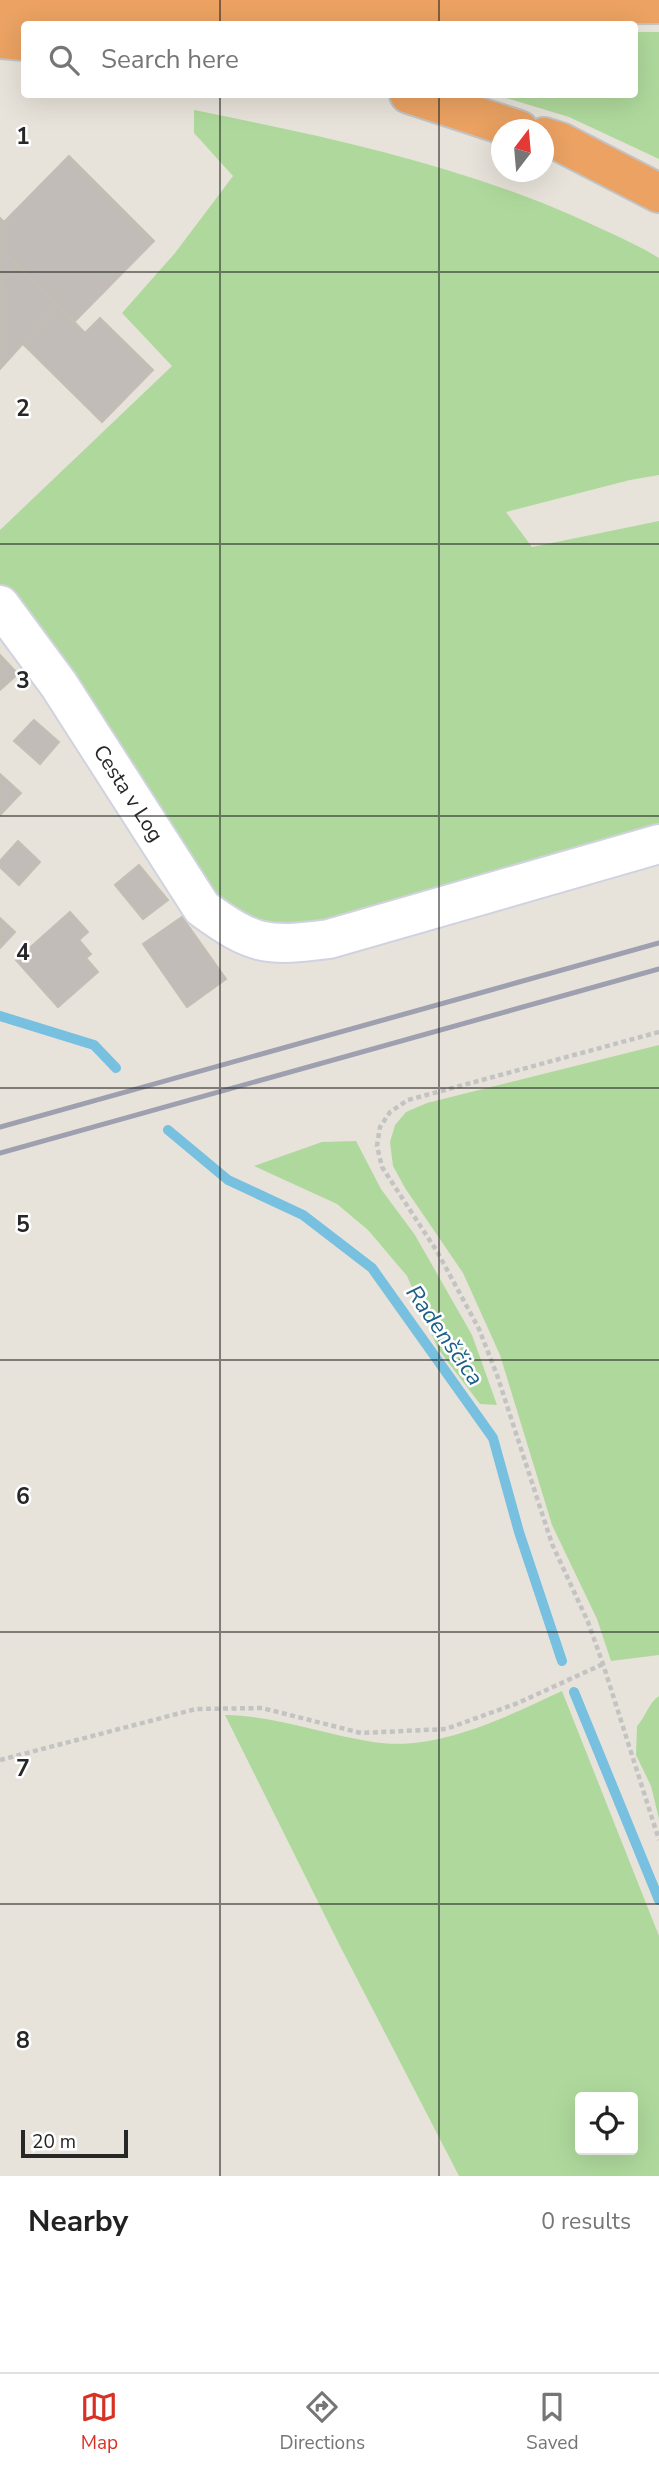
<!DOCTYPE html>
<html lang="en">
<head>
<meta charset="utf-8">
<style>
	:root { --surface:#fff; --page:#f6f6f6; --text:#222; --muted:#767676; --line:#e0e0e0; --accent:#d93025 }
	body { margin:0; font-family:"Nunito Sans",sans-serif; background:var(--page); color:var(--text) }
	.controls { position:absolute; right:21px; bottom:21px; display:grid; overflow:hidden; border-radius:7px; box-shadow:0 7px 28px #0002 }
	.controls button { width:63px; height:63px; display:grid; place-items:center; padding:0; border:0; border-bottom:2px solid var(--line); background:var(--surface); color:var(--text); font:35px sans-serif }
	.compass { position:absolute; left:491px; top:119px; width:63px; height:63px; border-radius:50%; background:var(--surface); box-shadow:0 7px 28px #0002; rotate:16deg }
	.scale { position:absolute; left:21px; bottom:18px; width:107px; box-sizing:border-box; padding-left:7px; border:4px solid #272727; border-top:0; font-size:19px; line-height:24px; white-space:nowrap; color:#272727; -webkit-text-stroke:5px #fff; paint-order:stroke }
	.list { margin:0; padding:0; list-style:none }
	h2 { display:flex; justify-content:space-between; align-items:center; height:91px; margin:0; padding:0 28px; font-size:30px }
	h2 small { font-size:23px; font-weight:400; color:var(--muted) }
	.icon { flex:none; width:38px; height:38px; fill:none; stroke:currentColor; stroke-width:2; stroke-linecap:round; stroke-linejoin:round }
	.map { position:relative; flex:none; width:659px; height:2176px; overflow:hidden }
	.search { position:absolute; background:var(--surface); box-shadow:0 7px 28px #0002; left:21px; right:21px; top:21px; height:77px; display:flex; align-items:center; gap:18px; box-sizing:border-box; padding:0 24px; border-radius:7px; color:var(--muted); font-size:26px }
	.sheet { height:196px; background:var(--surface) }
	nav { display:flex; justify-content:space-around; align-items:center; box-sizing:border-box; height:98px; border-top:2px solid var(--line); background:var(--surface); font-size:19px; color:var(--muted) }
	nav a { display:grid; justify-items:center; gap:4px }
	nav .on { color:var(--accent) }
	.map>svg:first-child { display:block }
	.green { fill:#afd99c; fill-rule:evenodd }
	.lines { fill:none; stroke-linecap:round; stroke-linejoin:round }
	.stream { stroke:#77c0e0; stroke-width:10 }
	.building { fill:#c1bcb7; stroke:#c3beb4; stroke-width:2 }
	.minor-casing { stroke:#d0d2df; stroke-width:42 }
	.highway-casing { stroke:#c3c3c3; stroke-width:42 }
	.path { stroke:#c3c3c3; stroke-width:4.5; stroke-dasharray:5 3.5; stroke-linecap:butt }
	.minor { stroke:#fff; stroke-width:38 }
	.highway { stroke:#eba262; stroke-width:38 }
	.rail { stroke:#9ea0b0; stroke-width:5 }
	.grid { fill:none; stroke:#272727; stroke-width:2; stroke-opacity:0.55 }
	.labels { text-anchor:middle; stroke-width:5; stroke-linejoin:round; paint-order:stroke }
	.street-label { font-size:21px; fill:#272727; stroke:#fff }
	.water-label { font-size:23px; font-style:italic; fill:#1b5e87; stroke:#fff }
	.grid-label { font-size:23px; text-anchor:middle; font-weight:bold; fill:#272727; stroke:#fff; stroke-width:5; stroke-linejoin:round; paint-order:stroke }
</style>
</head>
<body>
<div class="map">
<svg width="659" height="2176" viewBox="0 0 659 2176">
	<rect width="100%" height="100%" fill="#e8e3da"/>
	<path class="green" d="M635 32H659V159L569 117 496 95 634 94Z
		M194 110C324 136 456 164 578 218 605 231 633 242 659 258V475L630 480 506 512 532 547 659 521V828L373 914 278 928 231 914 201 890 0 588V530L172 366 122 313 175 253 233 176 194 133Z
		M659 1045V1655L611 1661 597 1619 552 1525 500 1355 486 1324 463 1273 405 1188 393 1166 390 1142 395 1125 406 1112 427 1103Z
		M356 1141 381 1189 415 1235 472 1335 497 1405 480 1404 438 1349 407 1276 368 1230 337 1204 254 1166 322 1142Z
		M562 1691 659 1936V2176H459L339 1944 225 1715C276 1716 323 1734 373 1742 438 1752 505 1717 562 1691ZM580 2097H633V2150H580Z
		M659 1696V1819L651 1786 636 1755 637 1726C645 1718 649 1702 659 1696Z"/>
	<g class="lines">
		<path class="stream" d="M0 1016 94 1045 116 1068
			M168 1130 228 1180 303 1215 372 1268 493 1438 519 1532 562 1661
			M574 1692 659 1900"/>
	</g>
	<path class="building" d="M69 156 154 241 75 321 0 248V218L4 222Z
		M0 248 18 267 0 285Z
		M18 267 58 305 0 369V285Z
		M58 305 85 333 100 318 153 370 102 422 23 344Z
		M0 655 18 674 0 690Z
		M34 720 59 742 40 764 14 741Z
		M0 774 21 793 0 815Z
		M18 841 40 862 19 885 0 867V861Z
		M139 865 168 900 143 919 115 885Z
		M70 912 88 932 79 940 91 954 86 958 98 972 58 1007 16 960Z
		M182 917 226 979 187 1007 143 944Z
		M0 918 15 932 0 948Z"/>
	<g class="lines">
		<g class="minor-casing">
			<g id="minor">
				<path id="s1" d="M0 605 59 685 202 908C254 946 267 947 329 939L659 844"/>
			</g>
		</g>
		<g class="highway-casing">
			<path id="highway" d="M0 8 659 4
				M0 39 24 41
				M409 94 519 130
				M544 137 560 142 659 193"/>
		</g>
		<path class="path" d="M659 1032 408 1100 390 1112 380 1127 377 1146 382 1167 438 1253 479 1329 497 1375 552 1544 588 1622 603 1664 659 1840
			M0 1760 196 1709 262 1708 361 1733 446 1729 518 1703 603 1664"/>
		<use href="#minor" class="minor"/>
		<use href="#highway" class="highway"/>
		<path class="rail" d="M0 1127 659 943
			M0 1153 659 969"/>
	</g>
	<path class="grid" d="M220 0V24M439 0V24M220 94V2176M439 94V2176M0 272H659M0 544H659M0 816H659M0 1088H659M0 1360H659M0 1632H659M0 1904H659"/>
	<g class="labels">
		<g class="street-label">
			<text dy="7" stroke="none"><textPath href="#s1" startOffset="228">Cesta v Log</textPath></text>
		</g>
		<g class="water-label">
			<text transform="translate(445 1335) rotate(55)" y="8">Radenščica</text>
		</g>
	</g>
	<g class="grid-label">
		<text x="23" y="144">1</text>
		<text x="23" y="416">2</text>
		<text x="23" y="688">3</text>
		<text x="23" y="960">4</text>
		<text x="23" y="1232">5</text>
		<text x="23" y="1504">6</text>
		<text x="23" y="1776">7</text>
		<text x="23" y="2048">8</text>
	</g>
</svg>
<div class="controls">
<button><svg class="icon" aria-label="locate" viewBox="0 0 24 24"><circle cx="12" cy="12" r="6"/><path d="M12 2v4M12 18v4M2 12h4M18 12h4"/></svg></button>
</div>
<svg class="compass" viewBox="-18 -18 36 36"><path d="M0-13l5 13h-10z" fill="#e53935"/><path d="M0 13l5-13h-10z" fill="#767676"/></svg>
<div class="scale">20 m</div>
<div class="search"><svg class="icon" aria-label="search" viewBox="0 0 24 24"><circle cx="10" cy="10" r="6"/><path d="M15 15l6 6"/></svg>Search here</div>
</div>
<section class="sheet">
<h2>Nearby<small>0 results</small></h2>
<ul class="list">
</ul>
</section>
<nav>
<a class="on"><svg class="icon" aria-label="map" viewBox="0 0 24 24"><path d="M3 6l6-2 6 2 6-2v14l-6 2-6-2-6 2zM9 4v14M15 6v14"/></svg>Map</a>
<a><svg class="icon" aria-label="directions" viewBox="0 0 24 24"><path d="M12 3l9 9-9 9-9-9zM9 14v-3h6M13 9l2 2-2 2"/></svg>Directions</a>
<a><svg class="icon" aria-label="saved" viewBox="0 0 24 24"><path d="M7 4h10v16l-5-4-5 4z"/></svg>Saved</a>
</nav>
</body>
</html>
